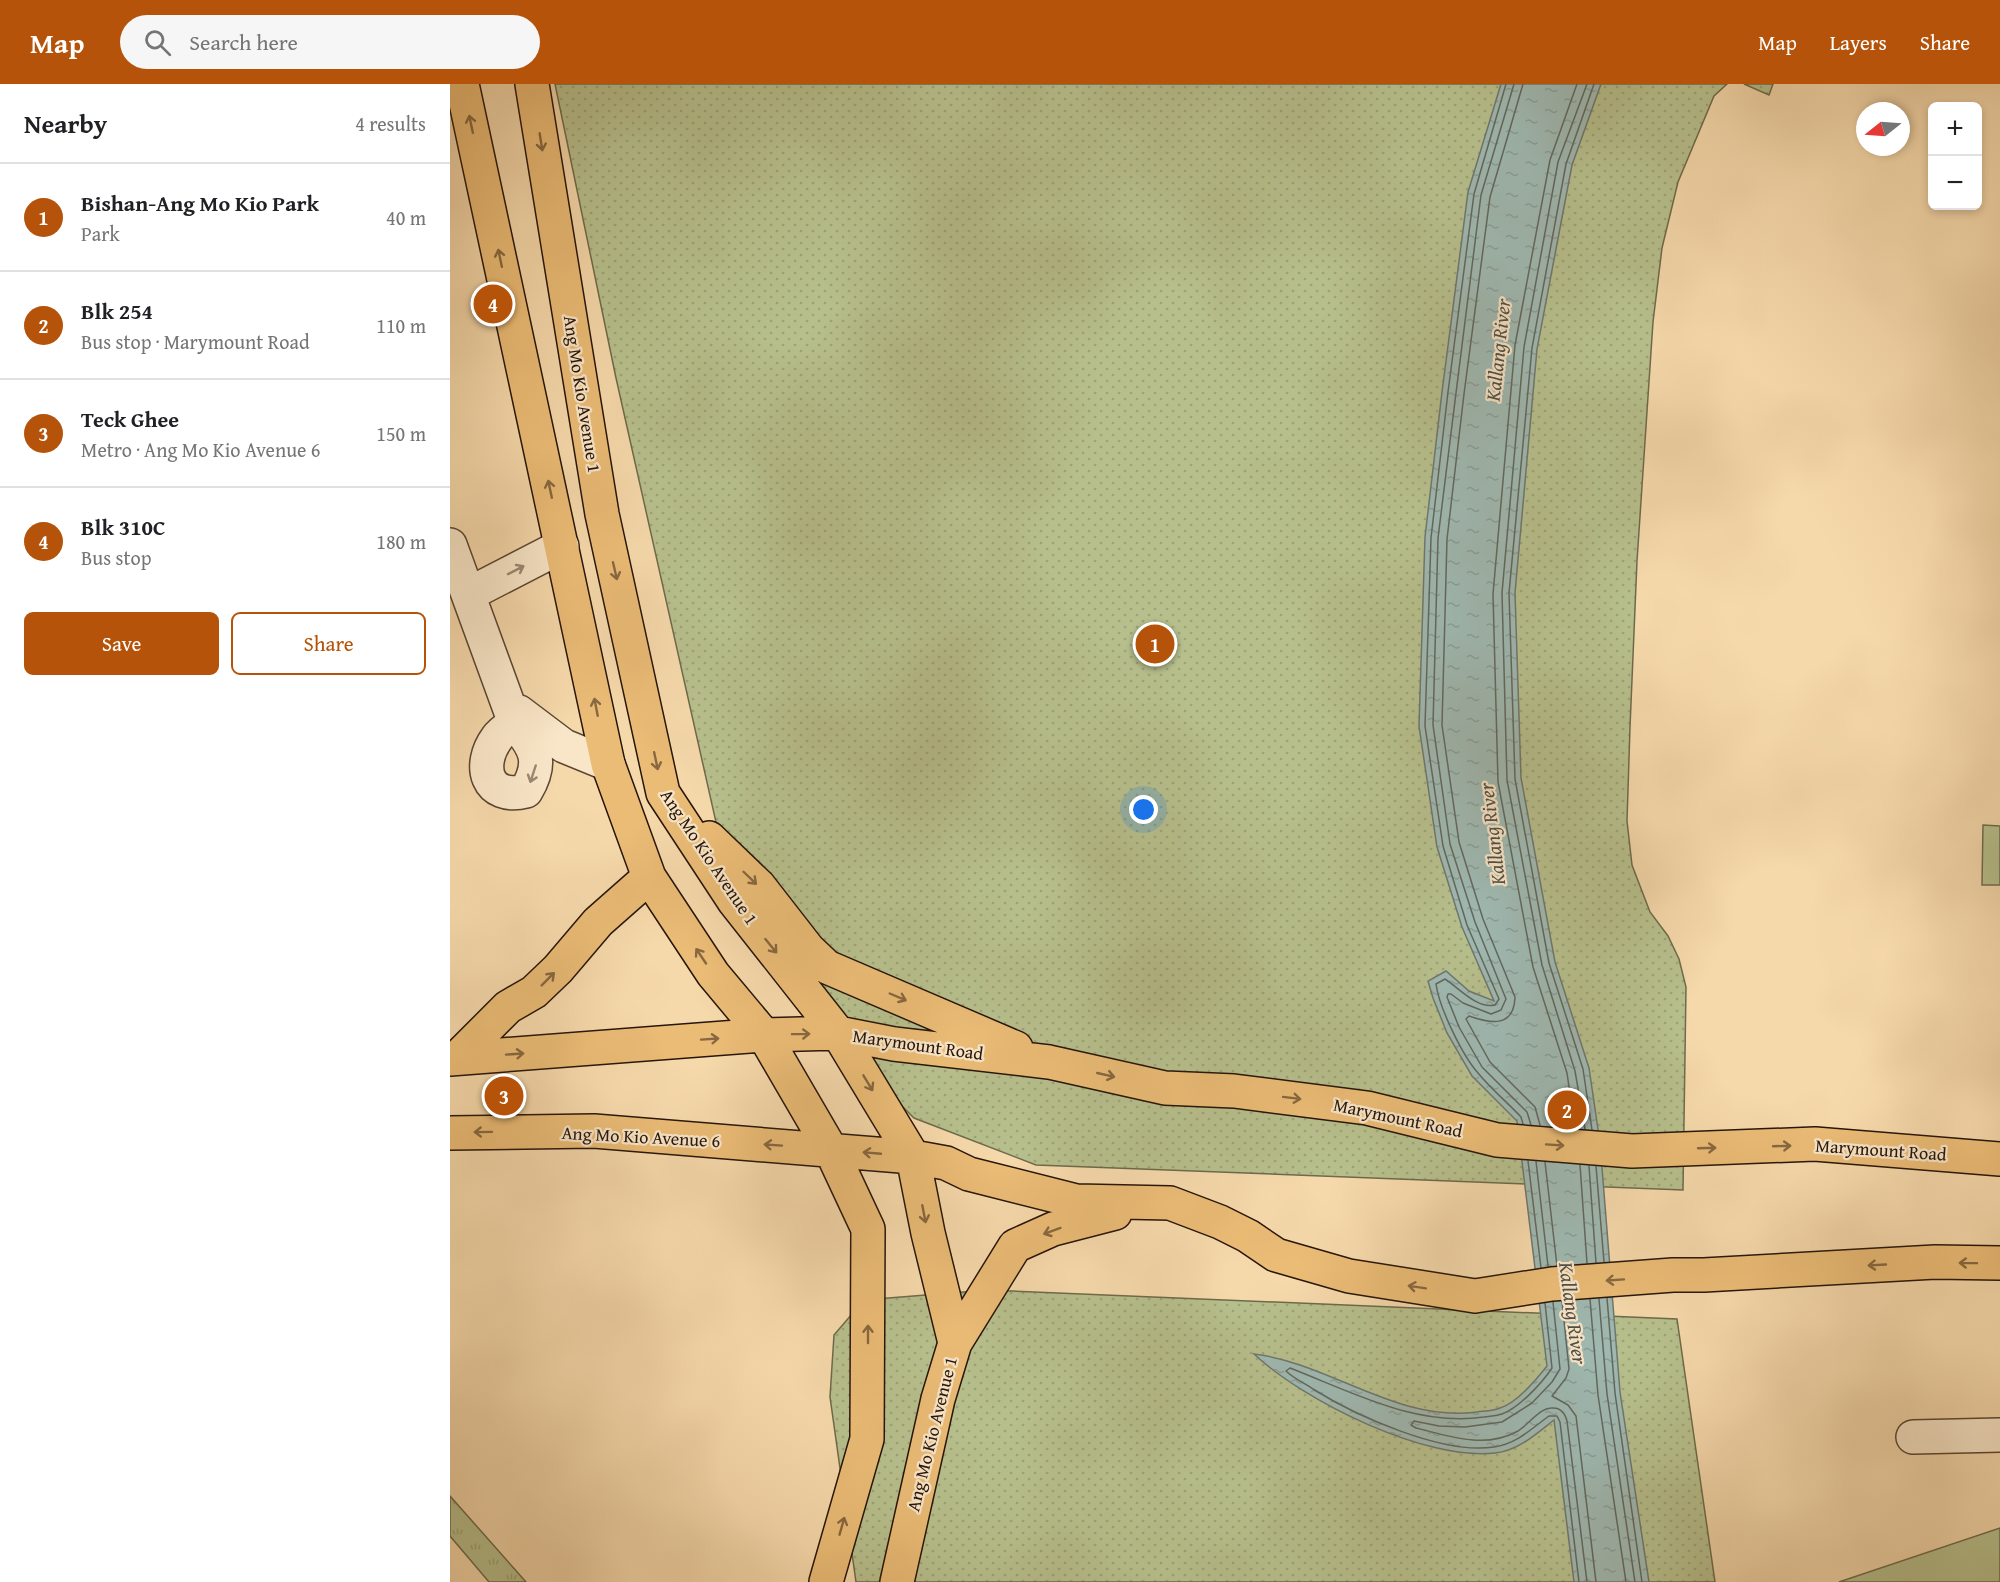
<!DOCTYPE html>
<html lang="en">
<head>
<meta charset="utf-8">
<style>
	:root { --surface:#fff; --page:#f6f6f6; --text:#202124; --muted:#757577; --line:#e0e0e0; --accent:#b45309 }
	body { margin:0; font-family:"Gentium Book Plus",serif; background:var(--page); color:var(--text) }
	.controls { position:absolute; right:18px; top:18px; display:grid; overflow:hidden; border-radius:9px; box-shadow:0 3px 9px #0003 }
	.controls button { width:54px; height:54px; display:grid; place-items:center; padding:0; border:0; border-bottom:2px solid var(--line); background:var(--surface); color:var(--text); font:30px sans-serif }
	.compass { position:absolute; left:1406px; top:18px; width:54px; height:54px; border-radius:50%; background:var(--surface); box-shadow:0 3px 9px #0003; rotate:253deg }
	.you { position:absolute; left:694px; top:726px; width:21px; height:21px; margin:-15px; border:4px solid #fff; border-radius:50%; background:#1a73e8; box-shadow:0 0 0 9px #1a73e833 }
	.badge { display:grid; place-items:center; width:39px; height:39px; border-radius:50%; background:var(--accent); color:#fff; font-size:20px; font-weight:700 }
	.pin { position:absolute; translate:-50% -50%; border:3px solid #fff; box-shadow:0 2px 6px #0006 }
	.list { margin:0; padding:0; list-style:none }
	h2 { display:flex; justify-content:space-between; align-items:center; height:78px; margin:0; padding:0 24px; font-size:26px }
	h2 small { font-size:20px; font-weight:400; color:var(--muted) }
	.list li { display:grid; grid-template-columns:39px 1fr auto; gap:18px; align-items:center; box-sizing:border-box; height:108px; padding:0 24px; border-top:2px solid var(--line) }
	.list b { display:block; font-size:22px; white-space:nowrap }
	.list p { margin:0; font-size:20px; white-space:nowrap; color:var(--muted) }
	.list em { font-size:20px; font-style:normal; color:var(--muted) }
	.actions { display:flex; gap:12px; padding:18px 24px }
	.actions a { flex:1; padding:14px 0; border:2px solid var(--accent); border-radius:9px; text-align:center; font-size:21px; color:var(--accent) }
	.actions .main { background:var(--accent); color:#fff }
	.icon { flex:none; width:33px; height:33px; fill:none; stroke:currentColor; stroke-width:2; stroke-linecap:round; stroke-linejoin:round }
	.map { position:relative; flex:none; width:1550px; height:1498px; overflow:hidden }
	header { display:flex; align-items:center; gap:36px; box-sizing:border-box; height:84px; padding:0 30px; background:var(--accent); color:#fff }
	header strong { font-size:28px }
	nav { display:flex; gap:33px; margin-inline-start:auto; font-size:21px }
	.search { width:420px; height:54px; background:var(--page); display:flex; align-items:center; gap:15px; box-sizing:border-box; padding:0 21px; border-radius:33px; color:var(--muted); font-size:22px }
	main { display:flex }
	aside { flex:1; background:var(--surface) }
	.map>svg:first-child { display:block }
	.grass { fill:url(#grass-tufts); stroke:#6e6a4c; stroke-width:1.5 }
	.park { fill:url(#park-dots); stroke:#6e6a4c; stroke-width:1.5 }
	.pitch { fill:#b7c08d; stroke:#6e6a4c; stroke-width:1.5 }
	.water { fill:url(#water-ripples); stroke:#6f776f; stroke-width:1.5 }
	.lines { fill:none; stroke-linecap:round; stroke-linejoin:round }
	.shore { stroke:#62675e; stroke-width:1.5 }
	.minor-casing { stroke:#5a4633; stroke-width:36 }
	.major-casing { stroke:#26150b; stroke-width:36 }
	.minor { stroke:#f9e6c8; stroke-width:33 }
	.major { stroke:#ebbc76; stroke-width:33 }
	.oneway { stroke:#886840 }
	.oneway2 { stroke:#9a8873 }
	.labels { text-anchor:middle; stroke-width:4.5; stroke-linejoin:round; paint-order:stroke }
	.street-label { font-size:18px; fill:#26150b; stroke:#f9e6c8 }
	.water-label { font-size:20px; font-style:italic; fill:#504e45; stroke:#f9e6c8 }
</style>
</head>
<body>
<header>
<strong>Map</strong>
<div class="search"><svg class="icon" aria-label="search" viewBox="0 0 24 24"><circle cx="10" cy="10" r="6"/><path d="M15 15l6 6"/></svg>Search here</div>
<nav><a>Map</a><a>Layers</a><a>Share</a></nav>
</header>
<main>
<aside>
<h2>Nearby<small>4 results</small></h2>
<ul class="list">
<li><span class="badge">1</span><div><b>Bishan-Ang Mo Kio Park</b><p>Park</p></div><em>40 m</em></li>
<li><span class="badge">2</span><div><b>Blk 254</b><p>Bus stop · Marymount Road</p></div><em>110 m</em></li>
<li><span class="badge">3</span><div><b>Teck Ghee</b><p>Metro · Ang Mo Kio Avenue 6</p></div><em>150 m</em></li>
<li><span class="badge">4</span><div><b>Blk 310C</b><p>Bus stop</p></div><em>180 m</em></li>
</ul>
<div class="actions"><a class="main">Save</a><a>Share</a></div>
</aside>
<div class="map">
<svg width="1550" height="1498" viewBox="0 0 1550 1498">
	<defs>
		<pattern id="grass-tufts" width="24" height="20" patternUnits="userSpaceOnUse" patternTransform="scale(1.5)"><rect width="24" height="20" fill="#b7c08d"/><path d="M3 7l-1-3M5 7V3M7 7l1-3M15 17l-1-3M17 17v-4M19 17l1-3" fill="none" stroke="#9da478"/></pattern>
		<pattern id="park-dots" width="8" height="8" patternUnits="userSpaceOnUse" patternTransform="scale(1.5)"><rect width="8" height="8" fill="#b7c08d"/><path d="M2 2h.1M6 6h.1" fill="none" stroke="#9da478" stroke-width="1.8" stroke-linecap="round"/></pattern>
		<pattern id="water-ripples" width="26" height="14" patternUnits="userSpaceOnUse" patternTransform="scale(1.5)"><rect width="26" height="14" fill="#9fb9b2"/><path d="M2 4q2-2 4 0t4 0M15 11q2-2 4 0t4 0" fill="none" stroke="#899e98"/></pattern>
	</defs>
	<rect width="100%" height="100%" fill="#f6d9ab"/>
	<filter id="stains"><feTurbulence type="fractalNoise" baseFrequency=".00333" numOctaves="4"/><feColorMatrix values="0 0 0 0 .2 0 0 0 0 .09 0 0 0 0 .02 0 0 0 .5 -.17"/></filter>
	<radialGradient id="worn" r=".72"><stop offset=".6" stop-color="#630" stop-opacity="0"/><stop offset="1" stop-color="#630" stop-opacity=".3"/></radialGradient>
	<path class="grass" d="M0 1412 76 1498H39L0 1452Z"/>
	<path class="park" d="M105 0H1277L1264 12 1228 98 1212 164 1203 238 1187 477 1180 643 1177 737 1182 781 1200 828 1218 852 1229 875 1236 903 1233 1106 586 1081 464 1034 425 995 288 836 166 294Z
		M1294 0H1323L1319 11Z
		M538 1206 1227 1235 1265 1498H406L380 1313 384 1251 414 1216Z"/>
	<path class="pitch" d="M1533 741 1550 742V801H1532Z
		M1550 1444V1498H1389Z"/>
	<path class="water" d="M1051 0H1151L1122 81 1087 265 1065 509 1071 694 1105 878 1139 984 1150 1059 1170 1308 1199 1498H1124L1104 1336C1086 1350 1068 1367 1045 1369 975 1377 854 1317 804 1270 880 1279 947 1339 1027 1328 1034 1327 1043 1327 1050 1324 1067 1319 1086 1296 1097 1282L1067 1037 1022 992 997 949 983 914 978 897 996 887 1019 907 1044 917 1012 843 987 763 969 642 975 453 992 308 1018 108Z"/>
	<g class="lines">
		<path class="shore" d="M1056 0 1024 110 998 308 981 454 975 642 993 762 1017 841 1049 915 1045 921C1027 925 1009 904 995 895L986 900C989 923 1012 971 1028 989 1041 1005 1057 1018 1071 1033L1073 1040
			M1064 0 1031 111 1006 309 988 454 983 641 1000 760 1025 838 1056 915 1051 926 1041 930 1013 919 1001 910H998L997 913 1009 943 1032 983 1077 1028 1081 1041
			M1073 0 1040 113 1014 310 997 455 992 641 1009 758 1033 835 1065 913C1064 945 1039 939 1019 932L1016 935 1040 978 1085 1023 1090 1041
			M1125 1044 1117 989 1083 883 1048 698 1043 510 1065 261 1100 76 1127 0
			M1135 1045 1125 987 1092 881 1057 696 1052 509 1074 263 1108 78 1137 0
			M1142 1046 1133 985 1099 879 1065 695 1059 509 1082 264 1116 80 1144 0
			M1078 1077 1091 1184
			M1086 1077 1098 1182
			M1095 1078 1107 1182
			M1130 1081 1137 1179
			M1139 1082 1146 1179
			M1146 1082 1154 1178
			M1157 1214 1165 1309 1192 1498
			M1140 1215 1148 1311 1176 1498
			M1149 1215 1157 1310 1185 1498
			M1112 1217 1119 1285 1116 1294 1102 1312 1118 1321 1126 1332 1146 1498
			M1103 1218 1110 1285 1102 1298 1082 1319 1052 1338 1015 1343 989 1342 964 1337 961 1341 966 1344C999 1352 1034 1365 1066 1348 1078 1342 1088 1325 1101 1324 1110 1323 1115 1329 1117 1337L1137 1498
			M1095 1219 1102 1284C1092 1299 1069 1324 1052 1330 1046 1332 1039 1332 1034 1333 966 1343 902 1308 840 1284L836 1287C843 1294 854 1299 863 1305 906 1332 993 1371 1044 1363 1067 1360 1082 1344 1099 1332H1107L1110 1338 1129 1498"/>
		<g class="minor-casing">
			<path id="minor" d="M0 461 65 639C85 663 94 677 76 707 36 717 27 681 47 654 51 648 59 643 65 639
				M19 510 112 462
				M69 628 114 662 158 680
				M1463 1353 1550 1351"/>
		</g>
		<g class="major-casing">
			<path id="major" d="M12 0 158 680 199 793 263 890 314 951 381 1066 418 1145 417 1355 376 1498
				M82 0 152 430 213 709 284 817 388 949 463 1073 478 1149 505 1259 488 1315 447 1498
				M259 754 309 802 358 865 377 883 566 964
				M7 974 58 923 84 908 108 885 148 838 199 793
				M0 975 314 951 388 949 444 960 599 978 715 1004 784 1007 917 1024 1047 1056 1182 1067 1365 1060 1550 1075
				M0 1049 144 1047 463 1073 496 1079 519 1090 626 1117 720 1119 770 1138 798 1152 826 1171 899 1192 1025 1212 1102 1200 1223 1191H1254L1485 1178 1550 1179
				M505 1259 565 1162 603 1145 665 1129"/>
		</g>
		<use href="#minor" class="minor"/>
		<use href="#major" class="major"/>
	</g>
	<defs><path id="oneway-shaft" d="M-6 0H5M1.5-3L5.5 0L1.5 3" fill="none" stroke-width="1.6" stroke-linecap="round" stroke-linejoin="round" transform="scale(1.5)"/></defs>
	<g class="oneway">
		<use href="#oneway-shaft" transform="translate(21 40) rotate(-102)"/>
		<use href="#oneway-shaft" transform="translate(91 58) rotate(81)"/>
		<use href="#oneway-shaft" transform="translate(50 174) rotate(-102)"/>
		<use href="#oneway-shaft" transform="translate(100 405) rotate(-102)"/>
		<use href="#oneway-shaft" transform="translate(165 487) rotate(77)"/>
		<use href="#oneway-shaft" transform="translate(146 623) rotate(-101)"/>
		<use href="#oneway-shaft" transform="translate(206 677) rotate(78)"/>
		<use href="#oneway-shaft" transform="translate(300 794) rotate(44)"/>
		<use href="#oneway-shaft" transform="translate(321 862) rotate(51)"/>
		<use href="#oneway-shaft" transform="translate(251 872) rotate(-124)"/>
		<use href="#oneway-shaft" transform="translate(98 895) rotate(-45)"/>
		<use href="#oneway-shaft" transform="translate(448 913) rotate(23)"/>
		<use href="#oneway-shaft" transform="translate(351 950) rotate(-1)"/>
		<use href="#oneway-shaft" transform="translate(260 955) rotate(-4)"/>
		<use href="#oneway-shaft" transform="translate(65 970) rotate(-4)"/>
		<use href="#oneway-shaft" transform="translate(656 991) rotate(13)"/>
		<use href="#oneway-shaft" transform="translate(418 999) rotate(59)"/>
		<use href="#oneway-shaft" transform="translate(842 1014) rotate(7)"/>
		<use href="#oneway-shaft" transform="translate(33 1048) rotate(179)"/>
		<use href="#oneway-shaft" transform="translate(323 1061) rotate(-176)"/>
		<use href="#oneway-shaft" transform="translate(1105 1061) rotate(4)"/>
		<use href="#oneway-shaft" transform="translate(1332 1062) rotate(-2)"/>
		<use href="#oneway-shaft" transform="translate(1257 1064) rotate(-2)"/>
		<use href="#oneway-shaft" transform="translate(422 1069) rotate(-175)"/>
		<use href="#oneway-shaft" transform="translate(474 1130) rotate(79)"/>
		<use href="#oneway-shaft" transform="translate(602 1147) rotate(160)"/>
		<use href="#oneway-shaft" transform="translate(1518 1179) rotate(-179)"/>
		<use href="#oneway-shaft" transform="translate(1427 1181) rotate(177)"/>
		<use href="#oneway-shaft" transform="translate(1165 1196) rotate(176)"/>
		<use href="#oneway-shaft" transform="translate(967 1203) rotate(-171)"/>
		<use href="#oneway-shaft" transform="translate(418 1250) rotate(-90)"/>
		<use href="#oneway-shaft" transform="translate(392 1442) rotate(-74)"/>
	</g>
	<g class="oneway2">
		<use href="#oneway-shaft" transform="translate(66 486) rotate(-27)"/>
		<use href="#oneway-shaft" transform="translate(83 690) rotate(108)"/>
	</g>
	<g class="labels">
		<g class="street-label">
			<text transform="translate(132 310) rotate(81)" y="6">Ang Mo Kio Avenue 1</text>
			<text transform="translate(259 773) rotate(56)" y="6">Ang Mo Kio Avenue 1</text>
			<text transform="translate(468 961) rotate(8)" y="6">Marymount Road</text>
			<text transform="translate(948 1034) rotate(12)" y="6">Marymount Road</text>
			<text transform="translate(191 1053) rotate(3)" y="6">Ang Mo Kio Avenue 6</text>
			<text transform="translate(1431 1066) rotate(4)" y="6">Marymount Road</text>
			<text transform="translate(482 1350) rotate(-76)" y="6">Ang Mo Kio Avenue 1</text>
		</g>
		<g class="water-label">
			<text transform="translate(1048 266) rotate(-84)" y="7">Kallang River</text>
			<text transform="translate(1042 750) rotate(-97)" y="7">Kallang River</text>
			<text transform="translate(1123 1229) rotate(82)" y="7">Kallang River</text>
		</g>
	</g>
	<rect width="100%" height="100%" filter="url(#stains)"/>
	<rect width="100%" height="100%" fill="url(#worn)"/>
</svg>
<div class="controls">
<button>+</button>
<button>−</button>
</div>
<svg class="compass" viewBox="-18 -18 36 36"><path d="M0-13l5 13h-10z" fill="#e53935"/><path d="M0 13l5-13h-10z" fill="#757577"/></svg>
<div class="you"></div>
<div class="pin badge" style="left:705px;top:560px">1</div>
<div class="pin badge" style="left:1117px;top:1026px">2</div>
<div class="pin badge" style="left:54px;top:1012px">3</div>
<div class="pin badge" style="left:43px;top:220px">4</div>
</div>
</main>
</body>
</html>
